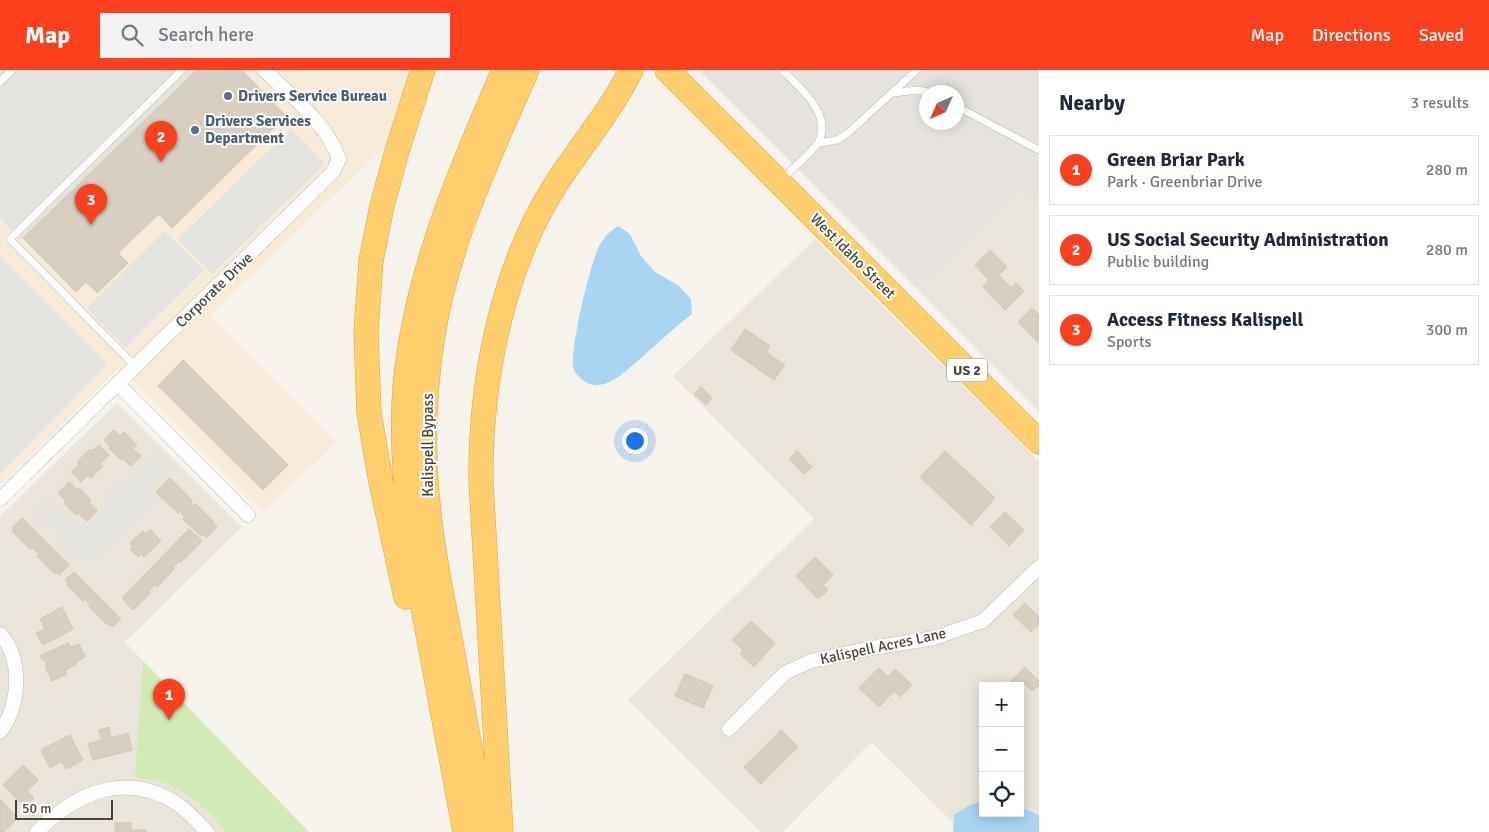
<!DOCTYPE html>
<html lang="en">
<head>
<meta charset="utf-8">
<style>
	:root { --surface:#fff; --page:#f2f2f3; --text:#1f2937; --muted:#747a83; --line:#e0e1e3; --accent:#fc3f1d }
	body { margin:0; font-family:Signika,sans-serif; background:var(--page); color:var(--text) }
	.controls { position:absolute; right:15px; bottom:15px; display:grid; overflow:hidden; border-radius:0px; box-shadow:0 2px 12px #0003 }
	.controls button { width:45px; height:45px; display:grid; place-items:center; padding:0; border:0; border-bottom:1px solid var(--line); background:var(--surface); color:var(--text); font:25px sans-serif }
	.compass { position:absolute; left:919px; top:15px; width:45px; height:45px; border-radius:50%; background:var(--surface); box-shadow:0 2px 12px #0003; rotate:225deg }
	.scale { position:absolute; left:15px; bottom:12px; width:98px; box-sizing:border-box; padding-left:5px; border:2px solid #4b4439; border-top:0; font-size:14px; line-height:18px; white-space:nowrap; color:#4b4439; -webkit-text-stroke:4px #fff; paint-order:stroke }
	.you { position:absolute; left:634px; top:370px; width:18px; height:18px; margin:-12px; border:4px solid #fff; border-radius:50%; background:#1a73e8; box-shadow:0 0 0 8px #1a73e833 }
	.badge { display:grid; place-items:center; width:32px; height:32px; border-radius:50%; background:var(--accent); color:#fff; font-size:16px; font-weight:700 }
	.pin { position:absolute; translate:-50% -41px; filter:drop-shadow(0 1px 2px #0008) }
	.pin::after { content:''; position:absolute; top:26px; width:18px; height:15px; background:inherit; clip-path:polygon(0 0,100% 0,50% 100%) }
	.list { margin:0; padding:0; list-style:none }
	h2 { display:flex; justify-content:space-between; align-items:center; height:65px; margin:0; padding:0 20px; font-size:21px }
	h2 small { font-size:16px; font-weight:400; color:var(--muted) }
	.list li { display:grid; grid-template-columns:32px 1fr auto; gap:15px; align-items:center; box-sizing:border-box; height:70px; margin:0 10px 10px; padding:0 10px; border:1px solid var(--line); border-radius:0px }
	.list b { display:block; font-size:19px; white-space:nowrap }
	.list p { margin:0; font-size:16px; white-space:nowrap; color:var(--muted) }
	.list em { font-size:16px; font-style:normal; color:var(--muted) }
	.icon { flex:none; width:28px; height:28px; fill:none; stroke:currentColor; stroke-width:2; stroke-linecap:round; stroke-linejoin:round }
	.map { position:relative; flex:none; width:1039px; height:762px; overflow:hidden }
	header { display:flex; align-items:center; gap:30px; box-sizing:border-box; height:70px; padding:0 25px; background:var(--accent); color:#fff }
	header strong { font-size:24px }
	nav { display:flex; gap:28px; margin-inline-start:auto; font-size:18px }
	.search { width:350px; height:45px; background:var(--page); display:flex; align-items:center; gap:12px; box-sizing:border-box; padding:0 18px; border-radius:0px; color:var(--muted); font-size:19px }
	main { display:flex }
	aside { flex:1; background:var(--surface) }
	.map>svg:first-child { display:block }
	.residential { fill:#eae5da; fill-rule:evenodd }
	.commercial { fill:#f7ead8 }
	.industrial { fill:#e6e2dd; fill-rule:evenodd }
	.green { fill:#d2eab5 }
	.parking { fill:#e5e3e0 }
	.water { fill:#a9d4f2 }
	.building { fill:#d8cfc1; stroke:#d3c7b4 }
	.lines { fill:none; stroke-linecap:round; stroke-linejoin:round }
	.lane-casing { stroke:#c2bbae; stroke-width:8 }
	.street-casing { stroke:#c2bbae; stroke-width:15 }
	.highway-casing { stroke:#e0a43c; stroke-width:25 }
	.lane { stroke:#fff; stroke-width:7 }
	.street { stroke:#fff; stroke-width:14 }
	.highway { stroke:#ffcf6e; stroke-width:24 }
	.service-dot { fill:#5c6f8a; stroke:#fff; stroke-width:2 }
	.labels { text-anchor:middle; stroke-width:4; stroke-linejoin:round; paint-order:stroke }
	.shield { fill:#fff; stroke:#817c74; stroke-width:1 }
	.shield-label { font-size:14px; font-weight:bold; fill:#4b4439 }
	.service-label { font-size:15px; font-weight:bold; fill:#4e5e75; stroke:#fff; text-anchor:start }
	.street-label { font-size:15px; fill:#4b4439; stroke:#fff }
</style>
</head>
<body>
<header>
<strong>Map</strong>
<div class="search"><svg class="icon" aria-label="search" viewBox="0 0 24 24"><circle cx="10" cy="10" r="6"/><path d="M15 15l6 6"/></svg>Search here</div>
<nav><a>Map</a><a>Directions</a><a>Saved</a></nav>
</header>
<main>
<div class="map">
<svg width="1039" height="762" viewBox="0 0 1039 762">
	<rect width="100%" height="100%" fill="#f6f3ec"/>
	<path class="residential" d="M1021 117 1039 135V342L916 218Z
		M815 169 1039 391V762H963L871 672 783 762H761L628 630 814 449 673 306ZM983 616H1020V743H983Z
		M117 333 242 457 125 572 309 762H0V446Z"/>
	<path class="commercial" d="M0 0H415L384 78 210 246 337 372 264 443 120 297 0 415Z"/>
	<path class="industrial" d="M699 0H1039V135L1021 117 916 218ZM926 22H956V52H926Z"/>
	<path class="green" d="M143 591 309 762H226C211 741 181 716 155 710 149 709 142 709 135 708Z"/>
	<path class="parking" d="M0 0H197L20 170 0 148Z
		M291 59 325 94 212 204 178 169Z
		M165 161 204 200 126 277 87 238Z
		M0 187 108 294 0 404Z
		M156 382 171 398 146 421 155 432 97 486H72L59 473 65 466 53 454 47 460 32 446 48 429 74 454 92 456 103 445 106 428Z"/>
	<path class="water" d="M618 156 630 164 641 186 655 202 679 216 691 229 692 244C667 263 645 286 620 306 614 310 603 316 595 315 586 315 575 305 573 297 570 279 591 186 602 171 606 165 612 160 618 156Z
		M983 731V743H1020V737L1039 745V762H953L954 745 968 736Z"/>
	<path class="building" d="M197 0H242L286 46 172 158 159 144 118 183 128 193 97 223 86 212 76 222 23 168Z
		M990 180 1007 197 999 205 1011 218 1016 213 1024 221 1005 240 983 217 989 210 975 195Z
		M1032 238 1039 245V273L1018 252Z
		M745 259 770 276 766 282 785 295 774 310 731 280Z
		M183 290 288 395 263 420 158 316Z
		M701 317 712 328 706 335 694 324Z
		M114 360 120 366 124 362 137 375 133 379 141 386 131 396 122 388 121 390 109 378 110 376 104 370Z
		M99 375 109 385 100 394 103 396 91 408 88 405 81 412 71 402 79 394 77 392 90 379 92 381Z
		M797 381 812 397 804 404 789 389Z
		M945 381 995 428 971 455 920 407Z
		M170 408 192 430 191 432 195 436 196 434 214 452 212 453 217 457 206 468 203 464 201 466 183 449 185 447 179 441 178 443 156 422Z
		M69 412 77 420 79 418 91 430 89 432 97 441 87 451 78 443 76 445 64 433 66 431 58 423Z
		M1005 442 1024 460 1009 476 990 457Z
		M22 448 69 495 59 505 56 502 55 504 37 486 39 484 32 478 30 479 12 461 14 459 12 458Z
		M150 459 161 471 144 487 141 484 138 487 130 479 133 476 130 473 143 461 145 464Z
		M189 459 202 471 180 493 179 491 173 498 174 499 157 517 155 515 149 521 150 523 133 540 122 528Z
		M815 487 833 505 823 515 828 520 818 529 796 506Z
		M74 502 121 549 113 557 109 554 108 555 89 537 90 535 85 529 83 531 66 514 68 513 65 510Z
		M1025 533 1039 547V554L1031 562 1013 545Z
		M62 537 73 559 43 575 36 563 45 559 40 549Z
		M751 551 775 573 754 597 740 584 743 580 732 570Z
		M68 573 71 577 79 574 85 587 76 592 77 594 65 600 67 604 52 611 45 596 47 595 44 589 42 590 40 586Z
		M1025 597 1039 611V615L1032 621 1024 613 1020 617 1016 616 1011 611Z
		M879 598 888 607 895 599 912 615 900 627 894 621 879 637 859 618Z
		M685 604 713 616 703 638 675 626Z
		M109 657 111 668 128 663 132 680 93 690 88 674 102 670 99 660Z
		M781 660 798 677 761 714 744 697Z
		M70 665 83 690 66 699 62 691 50 698 41 680Z
		M23 695 38 710 27 721 34 728 25 737 3 715Z
		M0 729 18 748 4 762H0Z
		M115 753H131V760H146V762H115Z"/>
	<g class="lines">
		<g class="lane-casing">
			<path id="lane" d="M0 12 12 0
				M893 23 917 20 928 22
				M956 36 1039 80
				M819 73 837 70 848 63 917 0
				M781 110C790 101 815 80 819 71 832 43 799 17 782 0
				M136 297 10 169 182 0"/>
		</g>
		<g class="street-casing">
			<path id="street" d="M118 314 248 445
				M0 429 333 102 339 89C326 52 292 27 264 0
				M0 564C23 587 20 637 0 662
				M729 659 785 603 811 591 872 578 934 568 983 551 1039 497
				M37 762C75 723 125 701 176 733 188 741 197 752 207 762"/>
		</g>
		<g class="highway-casing">
			<path id="highway" d="M667 0 1039 372
				M406 527 381 412 369 343 366 262 371 191 382 136 397 81 423 0
				M465 762 417 505C408 443 400 379 405 316 415 205 460 101 504 0
				M486 762C473 694 460 625 448 557 441 522 434 487 430 452 422 389 423 322 434 259 450 168 490 84 527 0
				M501 762 481 411C480 312 502 198 556 114 581 75 611 41 631 0"/>
		</g>
		<use href="#lane" class="lane"/>
		<use href="#street" class="street"/>
		<use href="#highway" class="highway"/>
	</g>
	<g class="service-dot">
		<circle cx="228" cy="26" r="5"/>
		<circle cx="195" cy="60" r="5"/>
	</g>
	<g class="labels">
		<rect class="shield" x="947" y="288.5" width="40" height="23" rx="4"/>
		<g class="shield-label">
			<text x="967" y="305">US 2</text>
		</g>
		<g class="service-label">
			<text x="238" y="31">Drivers Service Bureau</text>
			<text x="205" y="56">Drivers Services<tspan x="205" dy="17">Department</tspan></text>
		</g>
		<g class="street-label">
			<text transform="translate(853 186) rotate(45)" y="5">West Idaho Street</text>
			<text transform="translate(214 220) rotate(-44)" y="5">Corporate Drive</text>
			<text transform="translate(428 375) rotate(-90)" y="5">Kalispell Bypass</text>
			<text transform="translate(883 576) rotate(-12)" y="5">Kalispell Acres Lane</text>
		</g>
	</g>
</svg>
<div class="controls">
<button>+</button>
<button>−</button>
<button><svg class="icon" aria-label="locate" viewBox="0 0 24 24"><circle cx="12" cy="12" r="6"/><path d="M12 2v4M12 18v4M2 12h4M18 12h4"/></svg></button>
</div>
<svg class="compass" viewBox="-18 -18 36 36"><path d="M0-13l5 13h-10z" fill="#e53935"/><path d="M0 13l5-13h-10z" fill="#747a83"/></svg>
<div class="scale">50 m</div>
<div class="you"></div>
<div class="pin badge" style="left:169px;top:650px">1</div>
<div class="pin badge" style="left:161px;top:92px">2</div>
<div class="pin badge" style="left:91px;top:155px">3</div>
</div>
<aside>
<h2>Nearby<small>3 results</small></h2>
<ul class="list">
<li><span class="badge">1</span><div><b>Green Briar Park</b><p>Park · Greenbriar Drive</p></div><em>280 m</em></li>
<li><span class="badge">2</span><div><b>US Social Security Administration</b><p>Public building</p></div><em>280 m</em></li>
<li><span class="badge">3</span><div><b>Access Fitness Kalispell</b><p>Sports</p></div><em>300 m</em></li>
</ul>
</aside>
</main>
</body>
</html>
